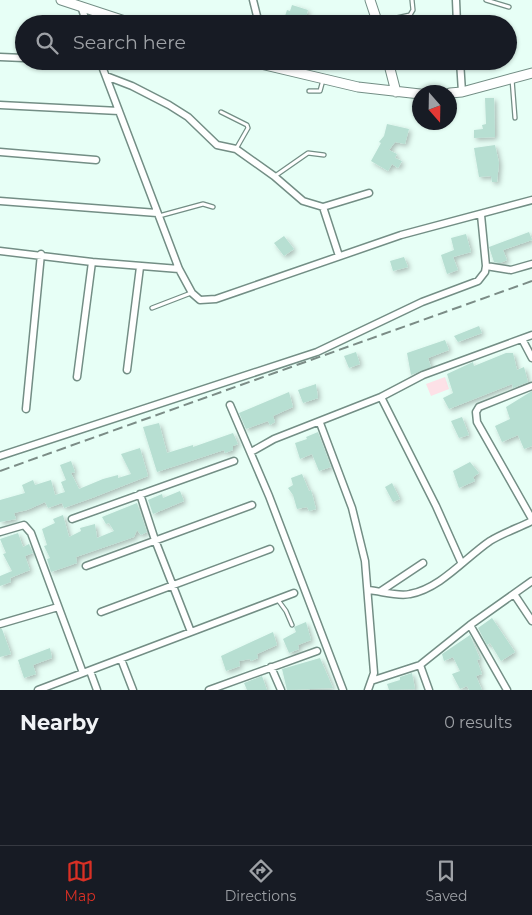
<!DOCTYPE html>
<html lang="en">
<head>
<meta charset="utf-8">
<style>
	:root { --surface:#171b24; --page:#20242c; --text:#f1f3f6; --muted:#9ea1a6; --line:#363941; --accent:#d93025 }
	body { margin:0; font-family:Montserrat,sans-serif; background:var(--page); color:var(--text) }
	.compass { position:absolute; left:412px; top:85px; width:45px; height:45px; border-radius:50%; background:var(--surface); box-shadow:0 1px 4px #0004; rotate:160deg }
	.list { margin:0; padding:0; list-style:none }
	h2 { display:flex; justify-content:space-between; align-items:center; height:65px; margin:0; padding:0 20px; font-size:21px }
	h2 small { font-size:16px; font-weight:400; color:var(--muted) }
	.icon { flex:none; width:28px; height:28px; fill:none; stroke:currentColor; stroke-width:2; stroke-linecap:round; stroke-linejoin:round }
	.map { position:relative; flex:none; width:532px; height:690px; overflow:hidden }
	.search { position:absolute; background:var(--surface); box-shadow:0 1px 4px #0004; left:15px; right:15px; top:15px; height:55px; display:flex; align-items:center; gap:12px; box-sizing:border-box; padding:0 18px; border-radius:28px; color:var(--muted); font-size:19px }
	.sheet { height:155px; background:var(--surface) }
	nav { display:flex; justify-content:space-around; align-items:center; box-sizing:border-box; height:70px; border-top:1px solid var(--line); background:var(--surface); font-size:14px; color:var(--muted) }
	nav a { display:grid; justify-items:center; gap:2px }
	nav .on { color:var(--accent) }
	.map>svg:first-child { display:block }
	.green { fill:#fde1e7 }
	.building { fill:#b7dfd2; filter:url(#shadow) }
	.lines { fill:none; stroke-linecap:round; stroke-linejoin:round }
	.lane-casing { stroke:#738e85; stroke-width:5.5 }
	.street-casing { stroke:#738e85; stroke-width:9 }
	.secondary-casing { stroke:#738e85; stroke-width:11 }
	.lane { stroke:#fff; stroke-width:3 }
	.street { stroke:#fff; stroke-width:6 }
	.secondary { stroke:#fff; stroke-width:9 }
	.rail { stroke:#7b8c86; stroke-width:2; stroke-dasharray:10 5; stroke-linecap:butt }
</style>
</head>
<body>
<div class="map">
<svg width="532" height="690" viewBox="0 0 532 690">
	<defs>
		<filter id="shadow"><feDropShadow dx="2.5" dy="2.5" stdDeviation="2.5" flood-color="#0004"/></filter>
	</defs>
	<rect width="100%" height="100%" fill="#e7fff6"/>
	<path class="green" d="M445 377 449 389 431 396 426 384Z"/>
	<path class="building" d="M292 5 308 10 304 24H291L284 19 287 10 290 11Z
		M485 98H494L495 137 474 138V130L483 129 482 125 486 124Z
		M387 124 409 129 405 144 395 142 389 150 397 154 395 158 402 161 398 168 392 164 388 171 371 161 381 143 379 142 384 136Z
		M495 145 499 163 497 182H492L491 176 479 177 474 148Z
		M529 232 532 240 503 250 507 260 500 263 494 262 489 247Z
		M466 234 471 252 453 257 458 270 447 274 441 255 454 250 451 238Z
		M284 236 294 249 284 256 274 243Z
		M404 257 408 267 393 271 390 261Z
		M479 326 482 333 458 342 454 336Z
		M445 340 449 350 428 358 431 367 411 375 407 353Z
		M356 352 360 364 349 368 344 356Z
		M506 353H513L517 370 524 367 528 382 513 388 512 384 449 409 443 398 453 393 447 374 473 362 474 366Z
		M316 384 318 398 303 403 298 390Z
		M532 391V446L524 449 518 435 502 442 495 426 510 419 506 407Z
		M289 392 293 407 273 416 275 422 270 425 268 421 246 429 239 413Z
		M462 417 469 435 459 438 451 421Z
		M159 423 167 453 193 445V447L233 433 238 444 233 446V450L225 453 224 450 157 472 143 427Z
		M318 432 331 467 319 471 312 454 300 459 295 443 307 439 306 437Z
		M140 448 148 476 92 498 91 496 92 498 64 508 62 503 48 508 45 502 27 510 14 513 16 519 0 522V500L25 493 22 485 33 480 35 485 51 480 55 495 65 492 61 482 66 480 60 465 71 461 75 472 71 473 79 489 103 479 118 475V478L131 474 121 454Z
		M470 462 479 473 473 477 475 481 459 488 453 471Z
		M302 474 309 491 311 490 316 509 309 511 307 507 297 509 293 495 288 488 293 485 291 478Z
		M392 483 400 499 393 502 385 487Z
		M180 491 184 501 153 514 148 500 162 494 163 498Z
		M137 503 147 532 141 535 137 530 134 537 76 557 77 563 51 572 47 559 50 558 44 546 47 545 42 529 55 523 53 519 63 515 69 537 81 531 80 528 95 524 97 538 114 531 109 523 106 524 102 517Z
		M18 533 23 547 29 544 33 553 25 556 30 570 10 578 11 582 0 586V576L12 571 3 554 6 553 0 539Z
		M492 618 515 652 501 661 490 643 487 645 478 628Z
		M306 622 311 640 298 645 299 649 289 653 283 639 296 632 294 627Z
		M0 629H2L11 654 0 657Z
		M273 632 277 645 257 654 258 658 251 661 250 659 239 661 240 666 226 671 221 656Z
		M470 635 480 659 477 660 482 674 476 676 482 690H469L467 686 460 689 452 674 460 671 453 657 444 661 442 654Z
		M50 648 52 658 33 665 36 674 24 678 18 660Z
		M320 658 333 688 287 690 282 669Z
		M412 673 415 689 389 690 387 684 400 680V677Z
		M262 676 267 690H247L244 683Z"/>
	<g class="lines">
		<g class="lane-casing">
			<path id="lane" d="M486 0 509 7
				M378 22 410 15 413 10 412 0
				M512 79 515 118
				M309 91H320L323 80
				M221 112 247 125 248 128 236 149
				M275 176 308 153 324 155
				M159 216 203 204 213 207
				M152 308 191 293
				M278 600 286 611 292 625"/>
		</g>
		<g class="street-casing">
			<path id="street" d="M253 0 259 24
				M456 0 457 24
				M81 6 87 24
				M0 57 24 58
				M59 61 101 65
				M100 61 179 269 192 293 200 300 216 299 401 235 532 200
				M460 61 462 92
				M106 76 132 86 169 105 188 117 217 145 236 149 274 176 303 201 323 207 369 193
				M0 105 119 111
				M0 152 96 160
				M0 201 157 213
				M323 207 339 256
				M0 251 92 262 179 269
				M486 266 511 270 532 264
				M522 339 532 358
				M127 370 140 267
				M77 377 92 262
				M532 386 479 407 476 412 477 422 532 519
				M381 397 436 506 461 562
				M230 405 269 496 343 690
				M26 409 41 254
				M320 423 352 508 365 561 374 673 368 690
				M251 452 274 439 381 397 423 375 532 335
				M0 456 317 352 422 302 478 281 485 272 486 266 481 215
				M140 494 155 540 191 632
				M72 519 234 461
				M0 532 24 525 31 533 83 673
				M86 566 252 505
				M368 590C381 591 398 597 410 594 441 588 465 558 490 541 503 533 518 528 532 521
				M381 591 423 563
				M514 594 532 621
				M101 612 270 549
				M0 624 58 607
				M470 625 507 690
				M121 659 133 690
				M420 665 429 690
				M271 667 281 690
				M90 671 97 690
				M374 680 420 665 470 625 532 581
				M38 690 294 593
				M209 690 317 651"/>
		</g>
		<g class="secondary-casing">
			<path id="secondary" d="M61 0 134 24
				M370 0 378 24
				M248 61 358 87 420 94
				M388 61 396 92
				M450 93 462 92 532 73"/>
		</g>
		<use href="#lane" class="lane"/>
		<use href="#street" class="street"/>
		<use href="#secondary" class="secondary"/>
		<path class="rail" d="M0 471 532 281"/>
	</g>
</svg>
<svg class="compass" viewBox="-18 -18 36 36"><path d="M0-13l5 13h-10z" fill="#e53935"/><path d="M0 13l5-13h-10z" fill="#9ea1a6"/></svg>
<div class="search"><svg class="icon" aria-label="search" viewBox="0 0 24 24"><circle cx="10" cy="10" r="6"/><path d="M15 15l6 6"/></svg>Search here</div>
</div>
<section class="sheet">
<h2>Nearby<small>0 results</small></h2>
<ul class="list">
</ul>
</section>
<nav>
<a class="on"><svg class="icon" aria-label="map" viewBox="0 0 24 24"><path d="M3 6l6-2 6 2 6-2v14l-6 2-6-2-6 2zM9 4v14M15 6v14"/></svg>Map</a>
<a><svg class="icon" aria-label="directions" viewBox="0 0 24 24"><path d="M12 3l9 9-9 9-9-9zM9 14v-3h6M13 9l2 2-2 2"/></svg>Directions</a>
<a><svg class="icon" aria-label="saved" viewBox="0 0 24 24"><path d="M7 4h10v16l-5-4-5 4z"/></svg>Saved</a>
</nav>
</body>
</html>
